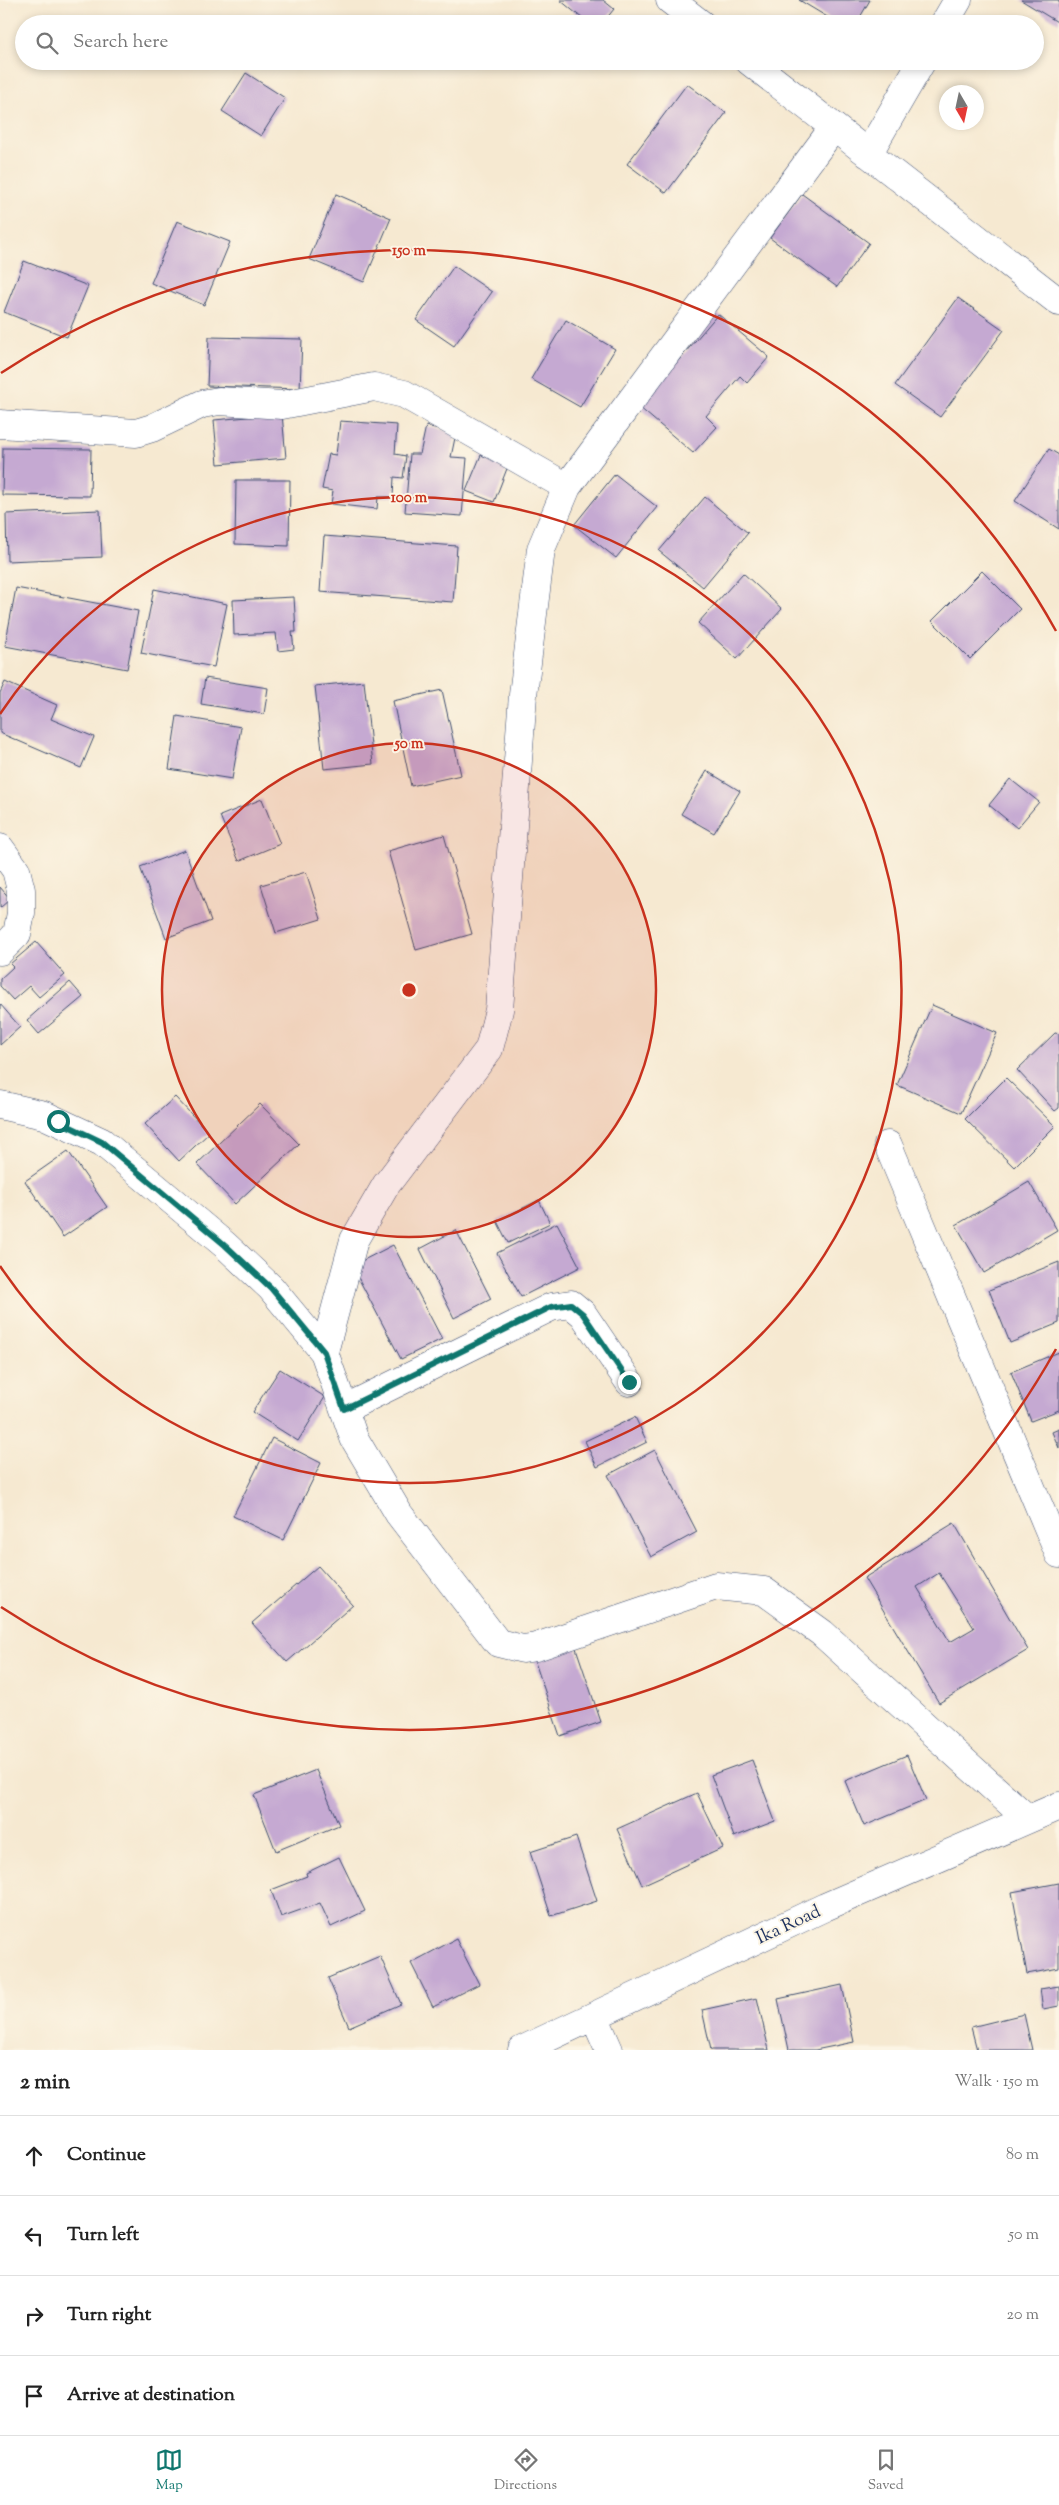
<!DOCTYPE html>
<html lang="en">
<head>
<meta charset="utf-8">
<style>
	:root { --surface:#fff; --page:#f6f6f6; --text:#222; --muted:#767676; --line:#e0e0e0; --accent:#0f766e }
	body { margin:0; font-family:"Sorts Mill Goudy",serif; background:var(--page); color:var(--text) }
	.compass { position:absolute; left:939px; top:85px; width:45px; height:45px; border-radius:50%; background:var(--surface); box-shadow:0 2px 8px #0003; rotate:171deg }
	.stop { position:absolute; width:15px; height:15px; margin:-11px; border:4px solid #0f766e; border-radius:50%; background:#fff }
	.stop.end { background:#0f766e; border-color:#fff; box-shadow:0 1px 5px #0008 }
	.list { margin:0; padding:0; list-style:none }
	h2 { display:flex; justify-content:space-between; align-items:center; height:65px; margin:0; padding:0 20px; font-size:21px }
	h2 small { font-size:16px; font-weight:400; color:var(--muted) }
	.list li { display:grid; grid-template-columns:32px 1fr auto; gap:15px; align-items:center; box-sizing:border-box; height:80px; padding:0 20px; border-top:1px solid var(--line) }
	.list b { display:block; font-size:19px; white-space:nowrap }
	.list em { font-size:16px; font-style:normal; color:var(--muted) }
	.icon { flex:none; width:28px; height:28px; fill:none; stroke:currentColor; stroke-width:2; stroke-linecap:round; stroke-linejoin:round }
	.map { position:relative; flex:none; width:1059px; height:2050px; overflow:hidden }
	.search { position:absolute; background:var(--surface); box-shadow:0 2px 8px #0003; left:15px; right:15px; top:15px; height:55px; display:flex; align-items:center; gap:12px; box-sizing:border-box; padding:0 18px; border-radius:28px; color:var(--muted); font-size:19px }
	.sheet { height:385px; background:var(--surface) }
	nav { display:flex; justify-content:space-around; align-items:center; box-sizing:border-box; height:70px; border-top:1px solid var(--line); background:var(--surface); font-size:14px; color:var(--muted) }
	nav a { display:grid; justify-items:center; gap:2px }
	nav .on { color:var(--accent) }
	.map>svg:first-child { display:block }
	.building { fill:#c5a9d2; fill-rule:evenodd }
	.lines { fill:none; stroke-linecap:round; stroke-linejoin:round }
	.minor-casing { stroke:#3c4b6f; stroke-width:29 }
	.minor { stroke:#fff; stroke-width:28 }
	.route { stroke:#0f766e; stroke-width:6 }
	.ring { fill:none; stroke:#c8321e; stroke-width:2.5 }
	.labels { text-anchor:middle; stroke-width:4; stroke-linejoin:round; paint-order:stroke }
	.street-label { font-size:18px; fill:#1b2f5e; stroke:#fcf5e5 }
	.centre { fill:#c8321e; stroke:#fcf5e5; stroke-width:2.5 }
	.ring-label { font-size:15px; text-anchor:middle; font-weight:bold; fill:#c8321e; stroke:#fcf5e5; stroke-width:4; stroke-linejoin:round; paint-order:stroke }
</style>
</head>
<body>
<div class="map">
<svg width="1059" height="2050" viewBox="0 0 1059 2050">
	<rect width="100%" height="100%" fill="#fcf5e5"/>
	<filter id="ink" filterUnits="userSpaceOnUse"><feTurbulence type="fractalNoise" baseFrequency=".02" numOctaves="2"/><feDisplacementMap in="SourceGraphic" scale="10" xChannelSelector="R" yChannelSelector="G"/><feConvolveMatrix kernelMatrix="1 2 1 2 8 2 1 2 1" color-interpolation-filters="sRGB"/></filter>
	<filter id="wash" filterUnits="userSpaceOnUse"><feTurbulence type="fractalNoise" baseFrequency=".0096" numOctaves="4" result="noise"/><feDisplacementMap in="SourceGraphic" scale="20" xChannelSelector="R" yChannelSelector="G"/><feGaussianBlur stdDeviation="1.12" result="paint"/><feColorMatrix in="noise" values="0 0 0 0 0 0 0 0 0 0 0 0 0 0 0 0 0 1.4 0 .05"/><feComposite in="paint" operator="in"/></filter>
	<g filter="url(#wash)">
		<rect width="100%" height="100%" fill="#f6e9d1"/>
		<g id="blocks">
			<path class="building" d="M560 0H603L614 9 602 24H589Z
				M799 0H870L856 24H839Z
				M1021 0H1059V23Z
				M246 73 285 98 261 136 222 111Z
				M687 84 726 113 666 193 627 164Z
				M336 194 391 218 364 282 309 259Z
				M802 194 869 243 837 287 770 238Z
				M177 221 230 242 204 305 151 283Z
				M24 261 88 286 67 337 4 312Z
				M454 266 492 292 454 346 416 320Z
				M958 298 1004 330 940 417 895 385Z
				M718 314 769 357 747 383 740 376 706 416 717 427 693 453 639 407Z
				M566 320 615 349 580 407 531 379Z
				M209 337 302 339 300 389 207 386Z
				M282 414 286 458 218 464 214 420Z
				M340 421 397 425 395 454 406 456 403 478 394 477 393 497H378L377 509 331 504 333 491 322 489 329 454 336 455Z
				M426 426 456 433 451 457 467 458 462 516 405 512 410 454H420Z
				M3 448 91 449 90 496 2 495Z
				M1049 449 1059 455V529L1015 501Z
				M481 455 508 466 494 502 466 491Z
				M615 474 657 507 616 558 574 525Z
				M236 480H290L289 546 235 544Z
				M705 497 748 533 703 587 659 551Z
				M100 510 102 557 7 561 6 514Z
				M324 536 457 546 453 602 320 592Z
				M982 571 1020 609 970 659 932 621Z
				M743 573 782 609 737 659 698 623Z
				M16 588 138 611 127 669 5 646Z
				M154 589 227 604 214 667 141 653Z
				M294 597 296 632H292L294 649 278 651 276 633 234 635 233 600Z
				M205 678 268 688 264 714 201 704Z
				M364 681 373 764 324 769 315 686Z
				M5 682 57 705 51 719 94 737 81 768 0 733V693Z
				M442 690 461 775 411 786 393 701Z
				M177 716 241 727 232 779 169 769Z
				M707 771 740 791 714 833 681 814Z
				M1010 779 1039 802 1017 828 989 805Z
				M262 799 280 844 239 861 220 816Z
				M444 835 472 934 416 950 388 851Z
				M185 850 211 921 166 938 140 867Z
				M306 872 321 919 276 933 261 885Z
				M0 887 10 899 0 908Z
				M36 942 65 975 39 997 29 986 13 1000 0 986V979L13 967 10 964Z
				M70 982 83 997 39 1034 27 1020Z
				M0 1004 20 1027 0 1045Z
				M932 1005 997 1033 961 1113 897 1085Z
				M1055 1033 1059 1034V1108L1055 1111 1017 1070Z
				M1006 1078 1055 1126 1014 1167 965 1119Z
				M175 1097 209 1133 179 1161 145 1124Z
				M260 1104 299 1144 235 1204 197 1164Z
				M68 1151 107 1207 63 1237 25 1181Z
				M1029 1182 1057 1230 984 1273 956 1225Z
				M539 1200 550 1223 508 1243 497 1221Z
				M557 1223 580 1267 521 1297 497 1253Z
				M456 1230 491 1299 454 1318 420 1249Z
				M393 1245 442 1339 401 1359 352 1266Z
				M1059 1262V1323L1010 1343 989 1290Z
				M1059 1352V1410L1031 1421 1011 1372Z
				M280 1369 325 1397 298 1441 252 1412Z
				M635 1417 647 1442 597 1467 585 1441Z
				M1059 1429V1448L1052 1432Z
				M272 1438 321 1463 283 1540 233 1516Z
				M655 1450 697 1532 651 1557 608 1475Z
				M954 1523 1028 1650 939 1703 864 1578ZM939 1573 974 1628 950 1642 917 1587Z
				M318 1566 353 1605 287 1662 252 1623Z
				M575 1645 601 1722 560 1736 534 1659Z
				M907 1755 926 1800 864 1826 845 1781Z
				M752 1760 775 1821 734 1837 711 1775Z
				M316 1770 339 1825 276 1851 254 1795Z
				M697 1793 723 1848 642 1885 617 1829Z
				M576 1837 597 1901 551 1916 530 1852Z
				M339 1857 365 1911 331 1927 320 1903 281 1917 271 1890 307 1876 306 1873Z
				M1059 1883V1968L1027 1974 1012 1892Z
				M456 1939 479 1984 433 2007 411 1963Z
				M380 1956 401 2004 349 2027 328 1978Z
				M842 1985 854 2042 815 2050H789L778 1999Z
				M1059 1986V2006L1043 2009 1040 1989Z
				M757 1998 769 2050H711L702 2010Z
				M1024 2014 1032 2050H977L971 2027Z"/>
		</g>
	</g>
	<g filter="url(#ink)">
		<use href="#blocks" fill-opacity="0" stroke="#3c4b6f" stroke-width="1"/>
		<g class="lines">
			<g class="minor-casing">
				<path id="minor" d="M670 0 701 24
					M944 24 958 0
					M749 61 1059 302
					M868 154 922 61
					M0 424 136 433 152 428 202 404 219 401 282 405 374 387 404 394 567 487
					M0 848 16 870 21 890V913L17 934 0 951
					M0 1105 44 1115 102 1142 225 1245 271 1288 324 1352 354 1438 399 1514 498 1643 523 1649 536 1647 716 1586 764 1591 822 1633 1028 1819
					M888 1145 1059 1554
					M324 1352 354 1240 386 1185 489 1049 499 1010 523 695 541 549 567 487 834 127
					M344 1409 551 1307 571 1304 583 1314 629 1382
					M594 2016 609 2050
					M522 2050 825 1907 1059 1806"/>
			</g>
			<use href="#minor" class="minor"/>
		</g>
	</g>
	<g class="lines" filter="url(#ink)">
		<path class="route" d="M58 1121 102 1142 225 1245 271 1288 324 1352 344 1409 551 1307 571 1304 583 1314 629 1382"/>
	</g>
	<circle cx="409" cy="990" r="247" fill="#c8321e" fill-opacity=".12"/>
	<g class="ring">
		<circle cx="409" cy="990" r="247"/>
		<path d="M0 714A493 493 0 1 1 0 1266"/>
		<path d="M1056 1349A740 740 0 0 1 1 1607M1 373A740 740 0 0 1 1056 631"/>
	</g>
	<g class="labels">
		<g class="street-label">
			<text transform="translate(788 1924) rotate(-25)" y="6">Ika Road</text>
		</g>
	</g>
	<circle cx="409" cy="990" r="8" class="centre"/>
	<g class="ring-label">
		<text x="409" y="255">150 m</text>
		<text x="409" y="502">100 m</text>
		<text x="409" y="748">50 m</text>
	</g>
</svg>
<svg class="compass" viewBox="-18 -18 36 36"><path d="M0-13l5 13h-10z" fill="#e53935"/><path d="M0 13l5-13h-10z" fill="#767676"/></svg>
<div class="stop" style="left:58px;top:1121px"></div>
<div class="stop end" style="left:629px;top:1382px"></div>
<div class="search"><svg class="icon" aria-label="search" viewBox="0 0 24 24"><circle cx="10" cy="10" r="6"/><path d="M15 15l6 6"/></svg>Search here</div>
</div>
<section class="sheet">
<h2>2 min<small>Walk · 150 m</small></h2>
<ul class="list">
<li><svg class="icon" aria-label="ahead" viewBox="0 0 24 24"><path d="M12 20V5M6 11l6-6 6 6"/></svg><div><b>Continue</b></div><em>80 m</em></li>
<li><svg class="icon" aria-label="left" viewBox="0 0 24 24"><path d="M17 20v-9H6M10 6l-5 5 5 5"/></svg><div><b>Turn left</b></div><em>50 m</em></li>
<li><svg class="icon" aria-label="right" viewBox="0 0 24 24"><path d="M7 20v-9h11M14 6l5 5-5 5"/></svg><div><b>Turn right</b></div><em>20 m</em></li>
<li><svg class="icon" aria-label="arrive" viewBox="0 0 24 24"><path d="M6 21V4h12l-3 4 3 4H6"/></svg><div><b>Arrive at destination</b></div></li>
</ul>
</section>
<nav>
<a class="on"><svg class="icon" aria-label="map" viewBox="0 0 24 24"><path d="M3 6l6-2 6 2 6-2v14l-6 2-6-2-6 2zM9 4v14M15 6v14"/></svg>Map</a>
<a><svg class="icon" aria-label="directions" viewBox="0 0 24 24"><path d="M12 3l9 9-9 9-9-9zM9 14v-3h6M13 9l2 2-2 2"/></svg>Directions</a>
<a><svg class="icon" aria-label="saved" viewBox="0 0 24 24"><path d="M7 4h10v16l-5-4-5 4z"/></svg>Saved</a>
</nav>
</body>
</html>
